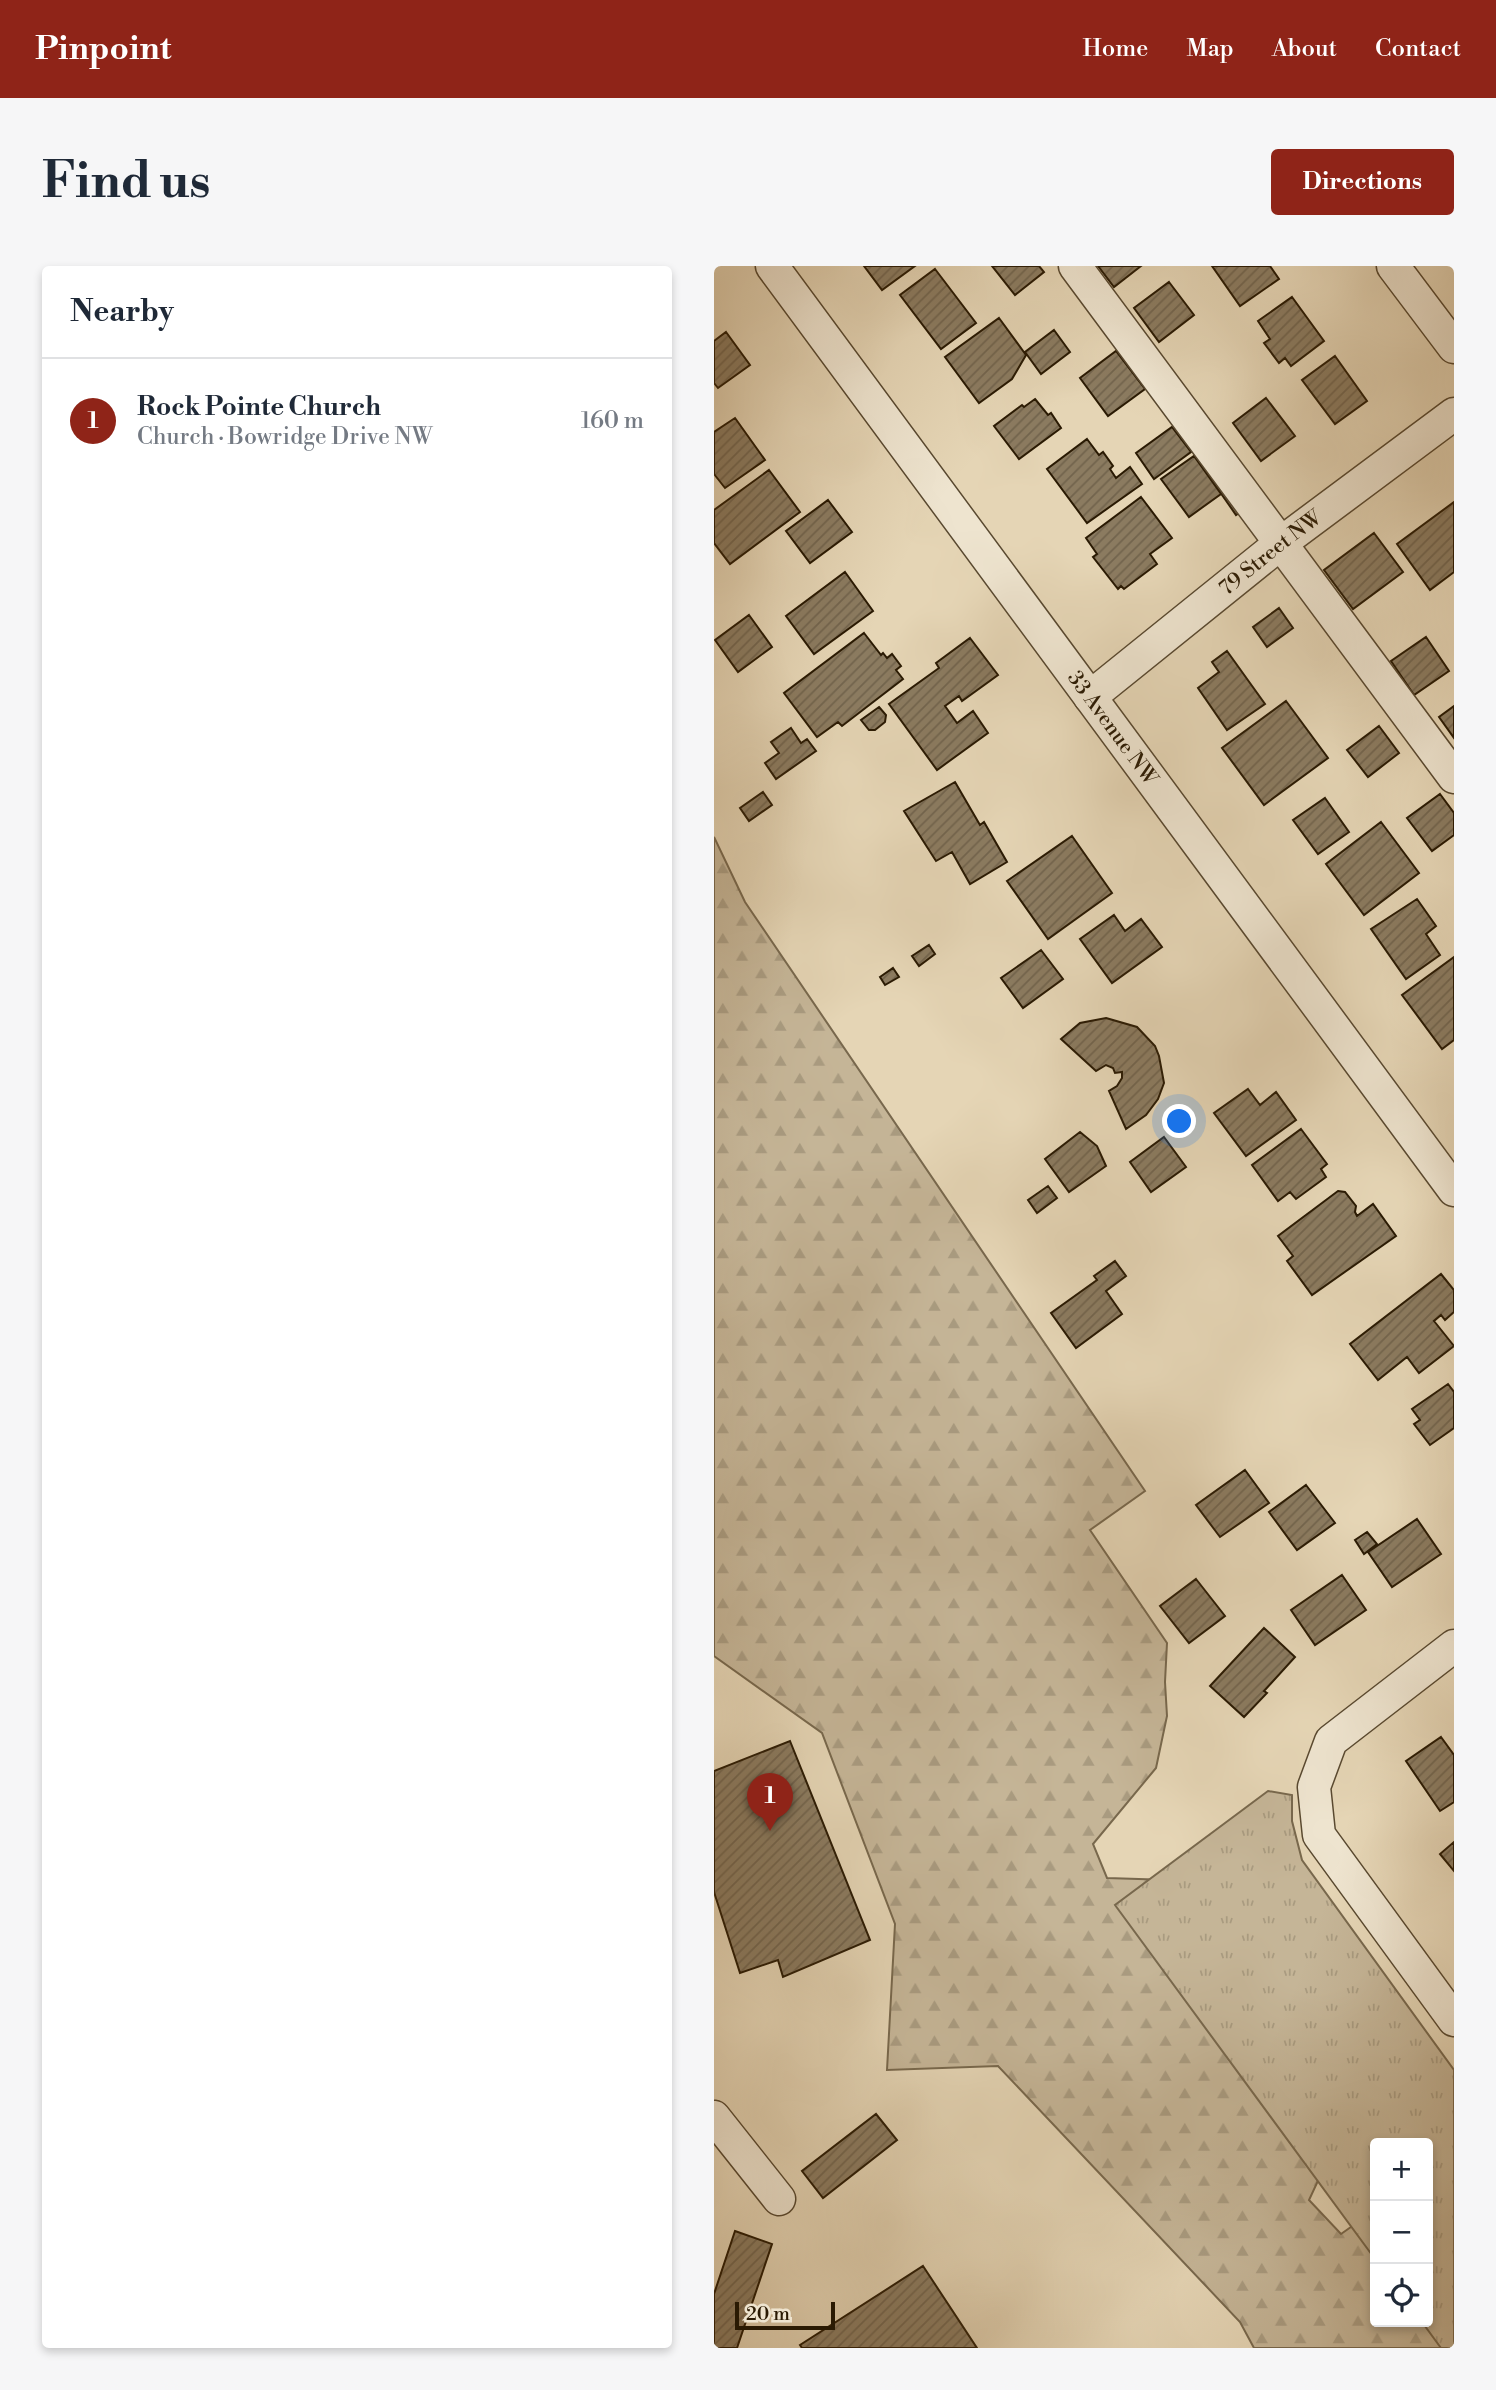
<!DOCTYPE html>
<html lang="en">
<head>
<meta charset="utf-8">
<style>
	:root { --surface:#fff; --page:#f6f6f7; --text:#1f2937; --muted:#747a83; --line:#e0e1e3; --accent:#8f2418 }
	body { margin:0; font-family:"Libre Bodoni",serif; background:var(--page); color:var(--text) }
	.controls { position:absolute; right:21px; bottom:21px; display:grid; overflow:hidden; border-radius:7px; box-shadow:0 4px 10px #0003 }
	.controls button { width:63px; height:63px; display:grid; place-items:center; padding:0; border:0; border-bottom:2px solid var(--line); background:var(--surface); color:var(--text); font:35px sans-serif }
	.scale { position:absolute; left:21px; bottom:18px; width:100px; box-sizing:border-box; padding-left:7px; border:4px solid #2a1a03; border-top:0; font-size:19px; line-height:24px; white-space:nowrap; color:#2a1a03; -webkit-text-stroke:5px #eee4cf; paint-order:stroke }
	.you { position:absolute; left:466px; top:856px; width:24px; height:24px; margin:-18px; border:5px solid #fff; border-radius:50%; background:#1a73e8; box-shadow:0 0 0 10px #1a73e833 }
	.badge { display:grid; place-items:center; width:46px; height:46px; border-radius:50%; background:var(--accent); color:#fff; font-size:23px; font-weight:700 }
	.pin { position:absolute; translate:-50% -58px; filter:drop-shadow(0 2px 4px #0008) }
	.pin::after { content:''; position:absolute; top:37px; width:24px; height:21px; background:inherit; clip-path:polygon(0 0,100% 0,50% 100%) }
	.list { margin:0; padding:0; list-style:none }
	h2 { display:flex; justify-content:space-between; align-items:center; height:91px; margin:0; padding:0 28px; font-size:30px }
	h2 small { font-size:23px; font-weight:400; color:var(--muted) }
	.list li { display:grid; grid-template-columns:46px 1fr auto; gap:21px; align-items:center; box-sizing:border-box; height:126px; padding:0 28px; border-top:2px solid var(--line) }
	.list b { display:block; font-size:26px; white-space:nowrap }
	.list p { margin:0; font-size:23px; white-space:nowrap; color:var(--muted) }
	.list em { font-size:23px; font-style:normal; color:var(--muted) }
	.icon { flex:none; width:38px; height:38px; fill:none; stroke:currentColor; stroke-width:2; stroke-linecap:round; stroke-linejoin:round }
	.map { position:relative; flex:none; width:740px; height:2082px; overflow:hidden; border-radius:7px }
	header { display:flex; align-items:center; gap:42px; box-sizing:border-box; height:98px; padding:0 35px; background:var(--accent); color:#fff }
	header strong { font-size:33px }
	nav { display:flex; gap:38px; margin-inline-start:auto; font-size:24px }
	.intro { display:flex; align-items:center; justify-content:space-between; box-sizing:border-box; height:168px; padding:0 42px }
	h1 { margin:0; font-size:49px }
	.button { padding:18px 32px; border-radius:7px; background:var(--accent); color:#fff; font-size:24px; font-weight:700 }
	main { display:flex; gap:42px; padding:0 42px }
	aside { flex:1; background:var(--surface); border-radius:7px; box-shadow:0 4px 10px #0003 }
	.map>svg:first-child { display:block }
	.forest { fill:url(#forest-firs); stroke:#78684d; stroke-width:2 }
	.park { fill:url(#park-tufts); stroke:#78684d; stroke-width:2 }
	.building { fill:url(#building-hatch); stroke:#2a1a03; stroke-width:2 }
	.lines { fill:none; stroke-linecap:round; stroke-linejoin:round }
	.minor-casing { stroke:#594930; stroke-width:35 }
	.minor { stroke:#eee4cf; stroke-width:32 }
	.labels { text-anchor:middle; stroke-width:5; stroke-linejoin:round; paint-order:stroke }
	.street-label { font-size:21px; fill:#2a1a03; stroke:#eee4cf }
</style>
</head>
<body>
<header>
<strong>Pinpoint</strong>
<nav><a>Home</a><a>Map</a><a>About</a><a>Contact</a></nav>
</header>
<div class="intro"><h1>Find us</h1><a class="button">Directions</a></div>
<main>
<aside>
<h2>Nearby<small></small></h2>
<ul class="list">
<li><span class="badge">1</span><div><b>Rock Pointe Church</b><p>Church · Bowridge Drive NW</p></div><em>160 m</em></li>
</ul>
</aside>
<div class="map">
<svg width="740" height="2082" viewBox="0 0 740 2082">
	<defs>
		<pattern id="forest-firs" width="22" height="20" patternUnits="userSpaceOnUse" patternTransform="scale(1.75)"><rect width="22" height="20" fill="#c5b597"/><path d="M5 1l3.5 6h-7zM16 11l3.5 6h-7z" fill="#a99b80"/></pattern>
		<pattern id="park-tufts" width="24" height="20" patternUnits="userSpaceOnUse" patternTransform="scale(1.75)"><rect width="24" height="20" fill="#c5b597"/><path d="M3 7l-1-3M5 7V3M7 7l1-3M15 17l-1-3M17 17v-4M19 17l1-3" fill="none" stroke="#a99b80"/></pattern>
		<pattern id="building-hatch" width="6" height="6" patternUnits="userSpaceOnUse" patternTransform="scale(1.75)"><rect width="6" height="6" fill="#8b7b60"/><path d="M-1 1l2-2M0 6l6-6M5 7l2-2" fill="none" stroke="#72644d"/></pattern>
	</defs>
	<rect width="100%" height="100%" fill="#e5d5b5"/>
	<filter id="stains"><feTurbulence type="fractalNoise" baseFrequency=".00286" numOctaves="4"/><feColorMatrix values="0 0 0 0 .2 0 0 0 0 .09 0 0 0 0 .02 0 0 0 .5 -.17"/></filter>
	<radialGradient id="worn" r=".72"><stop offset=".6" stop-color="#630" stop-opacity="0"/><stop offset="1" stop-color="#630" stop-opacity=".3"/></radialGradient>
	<path class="forest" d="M0 571 31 636 431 1225 376 1264 453 1377 451 1416 453 1450 442 1502 379 1578 393 1612 488 1615 629 1861 595 1934 627 1968 661 1944V2056H714L740 2082H540L526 2056 284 1800 173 1804 181 1658 108 1467 0 1390Z"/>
	<path class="park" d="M554 1525 578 1529V1555L588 1594 740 1804V2082H727L708 2056H714V1877H661V1993L401 1639Z"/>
	<path class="building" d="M150 0H201L168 24Z
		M278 0H325L330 6 301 29Z
		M384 0H427L400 21Z
		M498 0H556L565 13 526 40Z
		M221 3 262 57 227 83 186 29Z
		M455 16 480 49 445 76 420 42Z
		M578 31 610 75 577 100 571 92 565 97 550 77 556 73 544 55Z
		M285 52 312 89 298 113 265 137 231 91Z
		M340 64 356 86 327 108 311 86Z
		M12 66 36 99 4 122 0 117V75Z
		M402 85 431 123 394 150 366 112Z
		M621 90 653 135 621 158 588 114Z
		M552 132 581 170 547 195 519 157Z
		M321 133 334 149 337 147 347 162 305 193 280 160 308 139 310 141Z
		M21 152 51 194 11 222 0 208V166Z
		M458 161 477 186 440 213 422 187Z
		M373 173 385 189 389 186 399 200 396 203 402 212 416 201 428 218 373 257 333 203Z
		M487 186 528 245 522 249 481 190Z
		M480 190 507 228 475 251 447 213Z
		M55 204 86 246 16 298 0 277V244Z
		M427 231 458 272 436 288 443 298 410 323 407 320 404 323 379 291 383 288 372 272Z
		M114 234 138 266 96 297 72 265Z
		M740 236V306L716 324 683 278Z
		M660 267 689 306 639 343 610 304Z
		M131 306 159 345 100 388 72 350Z
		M565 342 579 362 553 381 539 361Z
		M35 349 58 381 24 406 1 374Z
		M150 367 167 389 169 387 173 392 178 388 187 400 182 404 189 413 128 460 124 456 103 471 70 427Z
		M712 371 735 405 700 429 677 395Z
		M256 372 284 409 248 435 245 430 231 440 243 457 259 445 274 467 223 504 175 438 225 402 222 397Z
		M513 385 551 438 513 464 484 422 505 406 498 396Z
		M572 435 614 492 550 539 508 482Z
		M740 440V472L725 451Z
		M165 441 172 449 171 456 161 464H155L147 454Z
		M665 460 685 487 654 511 633 484Z
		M77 462 87 477 93 473 102 485 62 513 51 497 65 487 57 476Z
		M241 516 266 559 270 556 293 596 256 618 238 586 222 595 190 545Z
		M49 526 58 539 35 555 26 542Z
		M726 528 740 547V569L718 585 693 552Z
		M611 532 635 566 604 588 579 554Z
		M667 556 705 607 650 649 612 598Z
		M358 570 398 627 334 673 293 615Z
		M703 633 722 660 712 668 726 689 692 713 657 663Z
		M400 649 411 665 427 653 448 681 398 717 366 673Z
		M215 679 221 688 205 700 198 690Z
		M327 684 349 713 309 742 287 712Z
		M740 691V774L728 783 688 729Z
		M179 702 185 711 171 719 166 711Z
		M392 752 423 761 441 780 445 790 450 817 444 833 432 849 412 863 395 825 403 820 408 812V806L401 807 399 802 392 799 382 805 347 773 366 757Z
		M534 823 546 839 562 826 582 854 532 890 500 847Z
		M587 863 613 898 607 903 612 911 582 933 576 926 564 935 538 899Z
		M366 866 383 880 392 900 355 926 331 893Z
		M450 871 472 901 437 926 416 896Z
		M334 920 343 932 323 947 314 934Z
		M624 925 631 926 642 940 641 946 643 950 659 938 682 970 598 1029 573 995 579 990 564 970Z
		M401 995 412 1010 392 1025 408 1048 362 1082 337 1047 383 1014 380 1010Z
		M727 1008 740 1024V1046L731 1054 727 1049 720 1055 740 1080 705 1107 693 1091 664 1114 636 1078Z
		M734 1118 740 1126V1162L716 1179 700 1158 706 1154 698 1143Z
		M531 1204 555 1237 506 1271 482 1239Z
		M592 1219 621 1257 583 1284 555 1246Z
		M703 1253 727 1288 678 1321 654 1286Z
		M653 1266 663 1278 650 1288 641 1274Z
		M628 1309 652 1344 601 1379 577 1344Z
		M482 1313 511 1350 475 1377 446 1340Z
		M550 1362 581 1391 550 1425 553 1427 530 1451 496 1420Z
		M727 1471 740 1489V1536L726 1545 692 1495Z
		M76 1475 156 1674 69 1711 64 1694 26 1707 0 1626V1505Z
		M740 1576V1605L726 1588Z
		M162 1848 183 1874 109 1932 88 1905Z
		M21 1965 58 1978 23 2082H0V2028Z
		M209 2000 263 2082H88L86 2079Z"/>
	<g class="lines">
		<g class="minor-casing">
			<g id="minor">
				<path id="s1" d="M58 0 740 924"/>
				<path d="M361 0 740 511"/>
				<path d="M679 0 740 81"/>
				<path id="s2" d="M376 431 567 277 740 148"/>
				<path d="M740 1380 617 1475 600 1521 605 1569 740 1754"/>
				<path d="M0 1851 65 1933"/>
			</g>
		</g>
		<use href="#minor" class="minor"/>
	</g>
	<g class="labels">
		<g class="street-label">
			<text dy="7" stroke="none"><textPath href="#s2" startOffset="231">79 Street NW</textPath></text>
			<text dy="7" stroke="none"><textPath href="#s1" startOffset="574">33 Avenue NW</textPath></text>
		</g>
	</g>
	<rect width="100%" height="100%" filter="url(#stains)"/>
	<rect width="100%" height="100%" fill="url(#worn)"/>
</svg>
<div class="controls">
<button>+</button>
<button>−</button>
<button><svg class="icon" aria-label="locate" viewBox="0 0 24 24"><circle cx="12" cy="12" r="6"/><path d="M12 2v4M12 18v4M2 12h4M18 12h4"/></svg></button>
</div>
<div class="scale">20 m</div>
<div class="you"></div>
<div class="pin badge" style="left:56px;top:1565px">1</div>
</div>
</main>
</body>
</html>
